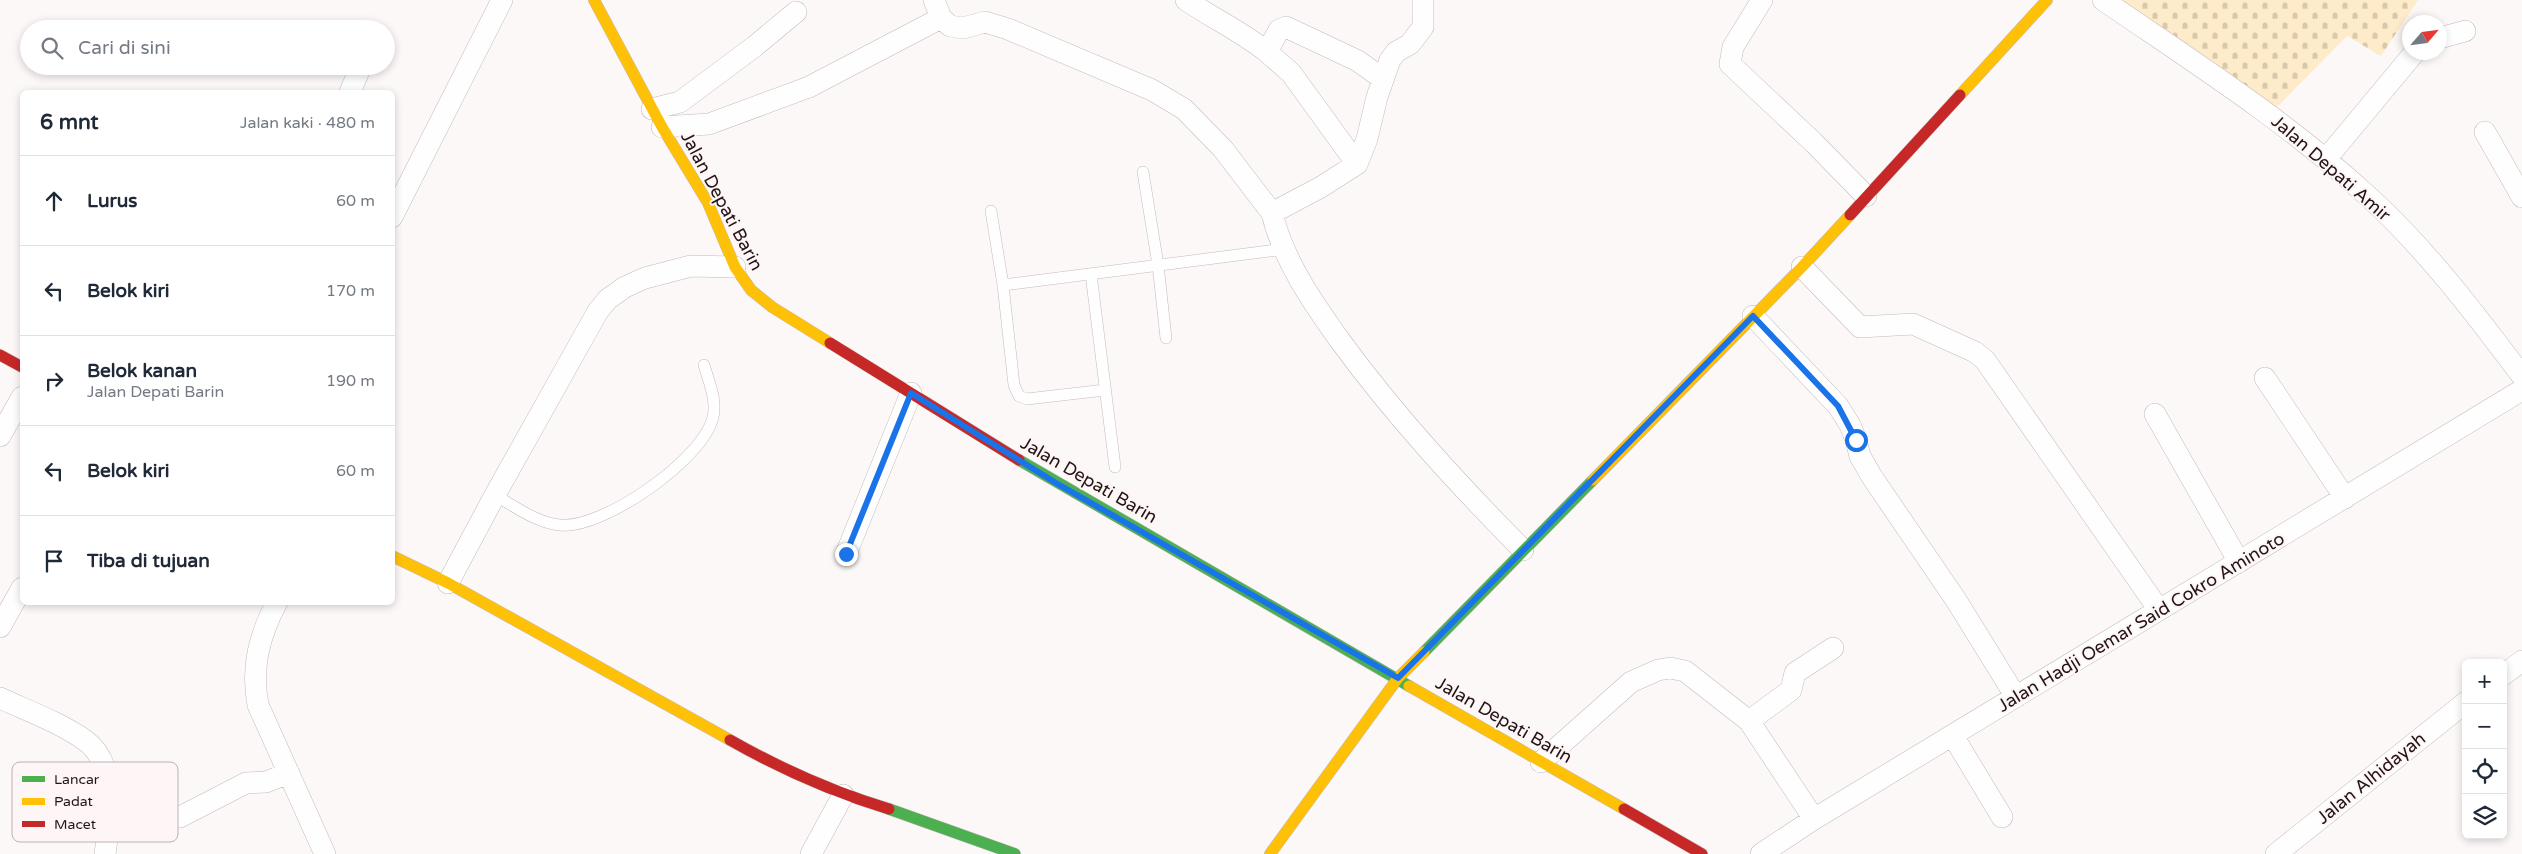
<!DOCTYPE html>
<html lang="id">
<head>
<meta charset="utf-8">
<style>
	:root { --surface:#fff; --page:#f6f6f7; --text:#1f2937; --muted:#747a83; --line:#e0e1e3 }
	body { margin:0; font-family:"Varela Round",sans-serif; background:var(--page); color:var(--text) }
	.controls { position:absolute; right:15px; bottom:15px; display:grid; overflow:hidden; border-radius:8px; box-shadow:0 2px 8px #0003 }
	.controls button { width:45px; height:45px; display:grid; place-items:center; padding:0; border:0; border-bottom:1px solid var(--line); background:var(--surface); color:var(--text); font:25px sans-serif }
	.compass { position:absolute; left:2402px; top:15px; width:45px; height:45px; border-radius:50%; background:var(--surface); box-shadow:0 2px 8px #0003; rotate:62deg }
	.stop { position:absolute; width:15px; height:15px; margin:-11px; border:4px solid #1a73e8; border-radius:50%; background:#fff }
	.stop.end { background:#1a73e8; border-color:#fff; box-shadow:0 1px 5px #0008 }
	.list { margin:0; padding:0; list-style:none }
	h2 { display:flex; justify-content:space-between; align-items:center; height:65px; margin:0; padding:0 20px; font-size:21px }
	h2 small { font-size:16px; font-weight:400; color:var(--muted) }
	.list li { display:grid; grid-template-columns:32px 1fr auto; gap:15px; align-items:center; box-sizing:border-box; height:90px; padding:0 20px; border-top:1px solid var(--line) }
	.list b { display:block; font-size:19px; white-space:nowrap }
	.list p { margin:0; font-size:16px; white-space:nowrap; color:var(--muted) }
	.list em { font-size:16px; font-style:normal; color:var(--muted) }
	.icon { flex:none; width:28px; height:28px; fill:none; stroke:currentColor; stroke-width:2; stroke-linecap:round; stroke-linejoin:round }
	.map { position:relative; flex:none; width:2522px; height:854px; overflow:hidden }
	.search { position:absolute; background:var(--surface); box-shadow:0 2px 8px #0003; left:20px; top:20px; width:375px; height:55px; display:flex; align-items:center; gap:12px; box-sizing:border-box; padding:0 18px; border-radius:28px; color:var(--muted); font-size:19px }
	.panel { position:absolute; background:var(--surface); box-shadow:0 2px 8px #0003; left:20px; top:90px; width:375px; height:515px; border-radius:8px }
	.map>svg:first-child { display:block }
	.cemetery { fill:url(#cemetery-stones) }
	.lines { fill:none; stroke-linecap:round; stroke-linejoin:round }
	.lane-casing { stroke:#c4babb; stroke-width:12 }
	.street-casing { stroke:#c4babb; stroke-width:22 }
	.fast-casing { stroke:#c4babb; stroke-width:12 }
	.slow-casing { stroke:#c4babb; stroke-width:12 }
	.jam-casing { stroke:#c4babb; stroke-width:12 }
	.lane { stroke:#fffefe; stroke-width:11 }
	.street { stroke:#fffefe; stroke-width:21 }
	.fast { stroke:#4caf50; stroke-width:11 }
	.slow { stroke:#ffc107; stroke-width:11 }
	.jam { stroke:#c62828; stroke-width:11 }
	.route { stroke:#1a73e8; stroke-width:6 }
	.labels { text-anchor:middle; stroke-width:4; stroke-linejoin:round; paint-order:stroke }
	.street-label { font-size:18px; fill:#231515; stroke:#fef6f6 }
	.key { fill:#fef6f6; stroke:#bcb2b2; stroke-width:1 }
	.key-label { font-size:14px; fill:#231515 }
</style>
</head>
<body>
<div class="map">
<svg width="2522" height="854" viewBox="0 0 2522 854">
	<defs>
		<pattern id="cemetery-stones" width="16" height="16" patternUnits="userSpaceOnUse" patternTransform="scale(1.25)"><rect width="16" height="16" fill="#feebc9"/><path d="M2 7V4a2 2 0 0 1 4 0v3zM10 15v-3a2 2 0 0 1 4 0v3z" fill="#d9c9ac"/></pattern>
	</defs>
	<rect width="100%" height="100%" fill="#fcf8f8"/>
	<path class="cemetery" d="M2103 0H2418L2381 56 2347 36 2270 114Z"/>
	<g class="lines">
		<g class="lane-casing">
			<path id="lane" d="M1143 172 1158 265 1166 338
				M991 211 1003 285 1014 385 1019 396 1027 399 1105 390
				M1091 274 1115 467
				M1003 285 1285 249
				M495 495C514 506 537 523 560 525 602 530 704 459 713 417 717 400 709 382 704 365"/>
		</g>
		<g class="street-casing">
			<path id="street" d="M934 0 941 18 950 26 963 28 985 22 1008 29 1152 90 1184 109 1223 149 1272 213 1321 187 1357 164 1367 139 1377 97 1390 60 1396 52 1410 44 1423 27V0
				M1186 0C1212 18 1242 32 1267 52L1279 30 1286 27 1358 61 1383 79
				M1762 0 1733 47 1730 64 1813 142 1866 196
				M2103 0C2195 63 2288 122 2370 198 2428 251 2475 314 2522 376
				M2440 38 2465 31
				M1267 52 1291 73 1357 164
				M350 92 361 66
				M652 109 680 102 755 46 796 12
				M662 127 709 124 809 87 941 18
				M2485 132 2522 197
				M2326 159 2415 52
				M1272 213C1283 260 1313 303 1341 342 1396 417 1458 484 1523 550
				M392 217 502 0
				M1802 267 1860 327 1913 324 1975 352 1985 360 2159 610
				M1753 316 1838 406 1850 425 1856 440 1860 456 1872 477 1956 600 2016 697
				M2265 378 2345 498
				M2155 414 2239 562
				M0 436 22 397
				M846 554 911 393
				M448 583 495 495 598 311 608 299 625 287 645 278 691 266 735 267
				M277 602C259 636 251 667 258 705L325 854
				M0 627 22 588
				M2503 675 2522 661
				M0 698C28 711 61 723 86 741 118 765 110 820 105 854
				M1749 721 1791 690 1795 673 1833 648
				M1953 736 2002 817
				M1541 762 1631 682 1658 670 1670 668 1685 671 1749 721 1814 819
				M180 817 246 783 266 782 289 773
				M811 854 843 795
				M1761 854 1814 819 2522 390
				M2276 854 2466 702"/>
		</g>
		<g class="fast-casing">
			<path id="fast" d="M1019 460 1409 686
				M1424 652 1593 480
				M889 809 1015 854"/>
		</g>
		<g class="slow-casing">
			<path id="slow" d="M594 0 662 127 708 203 735 267 751 290 772 307 830 343
				M1960 95 2047 0
				M1593 480 1802 267 1850 215
				M392 556 448 583 730 740
				M1409 686 1624 809
				M1270 854 1398 678 1424 652"/>
		</g>
		<g class="jam-casing">
			<path id="jam" d="M1850 215 1960 95
				M830 343 1019 460
				M0 355 22 367
				M730 740C781 769 833 792 889 809
				M1624 809 1702 854"/>
		</g>
		<use href="#lane" class="lane"/>
		<use href="#street" class="street"/>
		<use href="#fast" class="fast"/>
		<use href="#slow" class="slow"/>
		<use href="#jam" class="jam"/>
	</g>
	<g class="lines">
		<path class="route" d="M846 554 911 393 1056 483 1398 678 1753 316 1838 406 1856 440"/>
	</g>
	<g class="labels">
		<g class="street-label">
			<text transform="translate(2331 168) rotate(41)" y="6">Jalan Depati Amir</text>
			<text transform="translate(722 201) rotate(62)" y="6">Jalan Depati Barin</text>
			<text transform="translate(1089 480) rotate(30)" y="6">Jalan Depati Barin</text>
			<text transform="translate(2141 622) rotate(-31)" y="6">Jalan Hadji Oemar Said Cokro Aminoto</text>
			<text transform="translate(1504 720) rotate(30)" y="6">Jalan Depati Barin</text>
			<text transform="translate(2371 778) rotate(-39)" y="6">Jalan Alhidayah</text>
		</g>
	</g>
	<rect x="12" y="762" width="166" height="80" rx="8" class="key"/>
	<rect x="22" y="776" width="23" height="6" fill="#4caf50"/>
	<rect x="22" y="798" width="23" height="7" fill="#ffc107"/>
	<rect x="22" y="821" width="23" height="6" fill="#c62828"/>
	<g class="key-label">
		<text x="54" y="784">Lancar</text>
		<text x="54" y="806">Padat</text>
		<text x="54" y="829">Macet</text>
	</g>
</svg>
<div class="controls">
<button>+</button>
<button>−</button>
<button><svg class="icon" aria-label="locate" viewBox="0 0 24 24"><circle cx="12" cy="12" r="6"/><path d="M12 2v4M12 18v4M2 12h4M18 12h4"/></svg></button>
<button><svg class="icon" aria-label="layers" viewBox="0 0 24 24"><path d="M12 4l9 5-9 5-9-5zM3 14l9 5 9-5"/></svg></button>
</div>
<svg class="compass" viewBox="-18 -18 36 36"><path d="M0-13l5 13h-10z" fill="#e53935"/><path d="M0 13l5-13h-10z" fill="#747a83"/></svg>
<div class="stop" style="left:1856px;top:440px"></div>
<div class="stop end" style="left:846px;top:554px"></div>
<div class="search"><svg class="icon" aria-label="search" viewBox="0 0 24 24"><circle cx="10" cy="10" r="6"/><path d="M15 15l6 6"/></svg>Cari di sini</div>
<section class="panel">
<h2>6 mnt<small>Jalan kaki · 480 m</small></h2>
<ul class="list">
<li><svg class="icon" aria-label="ahead" viewBox="0 0 24 24"><path d="M12 20V5M6 11l6-6 6 6"/></svg><div><b>Lurus</b></div><em>60 m</em></li>
<li><svg class="icon" aria-label="left" viewBox="0 0 24 24"><path d="M17 20v-9H6M10 6l-5 5 5 5"/></svg><div><b>Belok kiri</b></div><em>170 m</em></li>
<li><svg class="icon" aria-label="right" viewBox="0 0 24 24"><path d="M7 20v-9h11M14 6l5 5-5 5"/></svg><div><b>Belok kanan</b><p>Jalan Depati Barin</p></div><em>190 m</em></li>
<li><svg class="icon" aria-label="left" viewBox="0 0 24 24"><path d="M17 20v-9H6M10 6l-5 5 5 5"/></svg><div><b>Belok kiri</b></div><em>60 m</em></li>
<li><svg class="icon" aria-label="arrive" viewBox="0 0 24 24"><path d="M6 21V4h12l-3 4 3 4H6"/></svg><div><b>Tiba di tujuan</b></div></li>
</ul>
</section>
</div>
</body>
</html>
